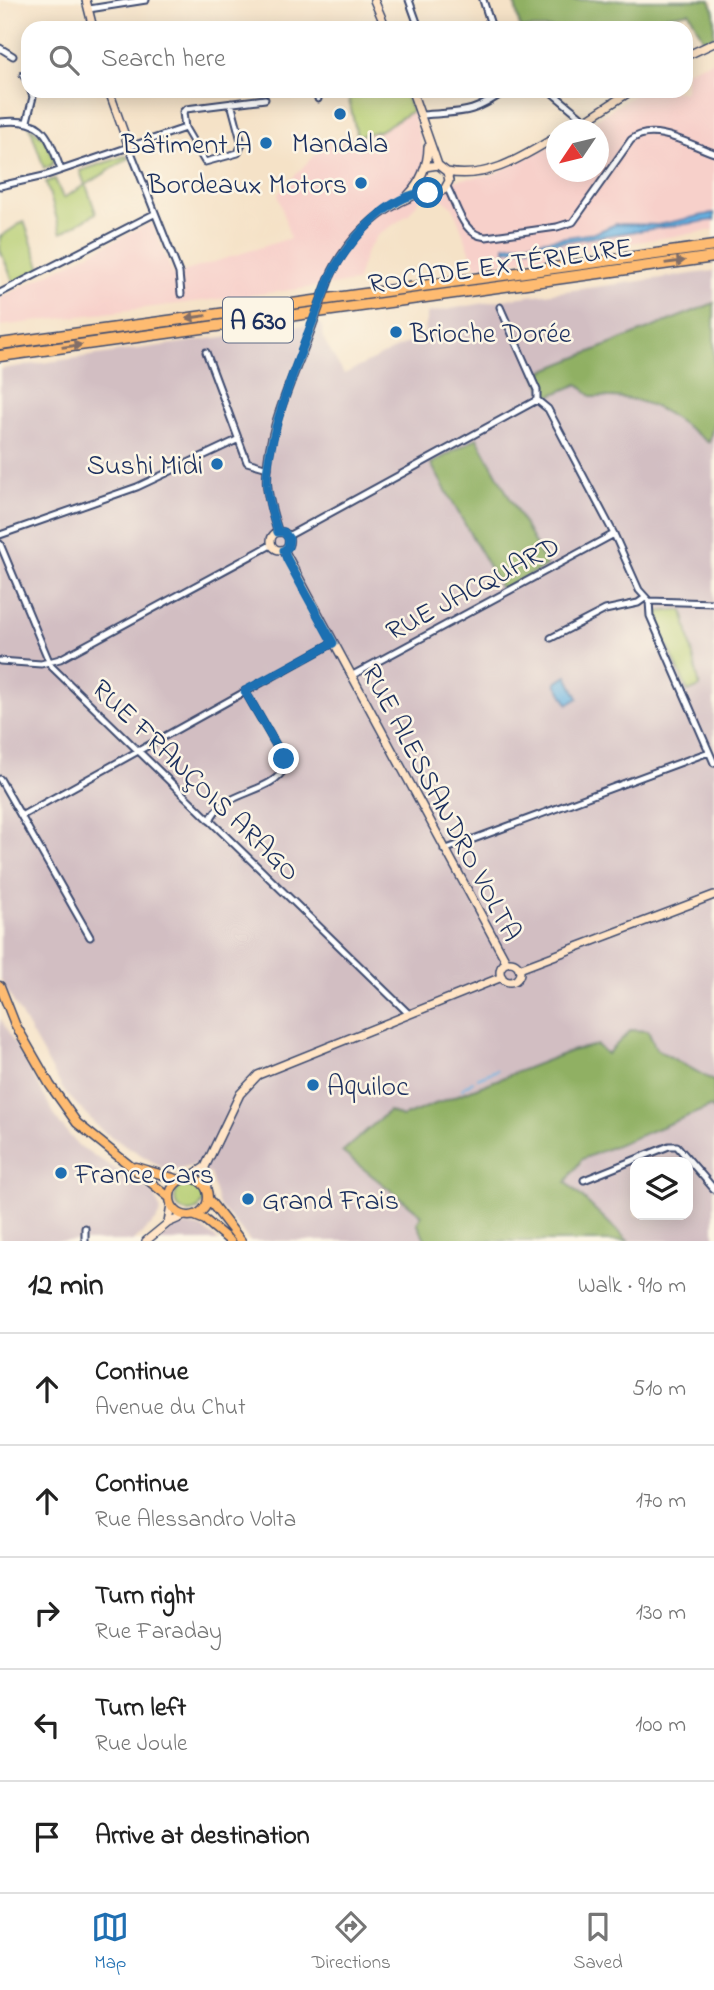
<!DOCTYPE html>
<html lang="en">
<head>
<meta charset="utf-8">
<style>
	:root { --surface:#fff; --page:#f2f2f2; --text:#222; --muted:#767676; --line:#e0e0e0; --accent:#1f6fb2 }
	body { margin:0; font-family:"Indie Flower",sans-serif; background:var(--page); color:var(--text) }
	.controls { position:absolute; right:21px; bottom:21px; display:grid; overflow:hidden; border-radius:14px; box-shadow:0 4px 18px #0003 }
	.controls button { width:63px; height:63px; display:grid; place-items:center; padding:0; border:0; border-bottom:2px solid var(--line); background:var(--surface); color:var(--text); font:35px sans-serif }
	.compass { position:absolute; left:546px; top:119px; width:63px; height:63px; border-radius:50%; background:var(--surface); box-shadow:0 4px 18px #0003; rotate:235deg }
	.stop { position:absolute; width:21px; height:21px; margin:-16px; border:5px solid #1f6fb2; border-radius:50%; background:#fff }
	.stop.end { background:#1f6fb2; border-color:#fff; box-shadow:0 2px 7px #0008 }
	.list { margin:0; padding:0; list-style:none }
	h2 { display:flex; justify-content:space-between; align-items:center; height:91px; margin:0; padding:0 28px; font-size:30px }
	h2 small { font-size:23px; font-weight:400; color:var(--muted) }
	.list li { display:grid; grid-template-columns:46px 1fr auto; gap:21px; align-items:center; box-sizing:border-box; height:112px; padding:0 28px; border-top:2px solid var(--line) }
	.list b { display:block; font-size:26px; white-space:nowrap }
	.list p { margin:0; font-size:23px; white-space:nowrap; color:var(--muted) }
	.list em { font-size:23px; font-style:normal; color:var(--muted) }
	.icon { flex:none; width:38px; height:38px; fill:none; stroke:currentColor; stroke-width:2; stroke-linecap:round; stroke-linejoin:round }
	.map { position:relative; flex:none; width:714px; height:1241px; overflow:hidden }
	.search { position:absolute; background:var(--surface); box-shadow:0 4px 18px #0003; left:21px; right:21px; top:21px; height:77px; display:flex; align-items:center; gap:18px; box-sizing:border-box; padding:0 24px; border-radius:21px; color:var(--muted); font-size:26px }
	.sheet { height:651px; background:var(--surface) }
	nav { display:flex; justify-content:space-around; align-items:center; box-sizing:border-box; height:98px; border-top:2px solid var(--line); background:var(--surface); font-size:19px; color:var(--muted) }
	nav a { display:grid; justify-items:center; gap:4px }
	nav .on { color:var(--accent) }
	.map>svg:first-child { display:block }
	.built { fill:#f7d0ca }
	.industrial { fill:#d2bec2; fill-rule:evenodd }
	.green { fill:#b5cd72; stroke:#687e68; stroke-width:2 }
	.forest { fill:#90b064; stroke:#567061; stroke-width:2 }
	.water { fill:#6ab4e3; stroke:#4272a0; stroke-width:2 }
	.lines { fill:none; stroke-linecap:round; stroke-linejoin:round }
	.stream { stroke:#6ab4e3; stroke-width:2 }
	.street-casing { stroke:#3c4a6e; stroke-width:9 }
	.secondary-casing { stroke:#3c4a6e; stroke-width:10 }
	.primary-casing { stroke:#3c4a6e; stroke-width:11 }
	.highway-casing { stroke:#3c4a6e; stroke-width:13 }
	.street { stroke:#fff; stroke-width:5 }
	.secondary { stroke:#ffe4c6; stroke-width:7 }
	.primary { stroke:#febb71; stroke-width:8 }
	.highway { stroke:#febb71; stroke-width:10 }
	.secondary-bridge-casing { stroke:#3c4a6e; stroke-width:10; stroke-linecap:butt }
	.secondary-bridge { stroke:#ffe4c6; stroke-width:7 }
	.oneway { fill:#816e67 }
	.route { stroke:#1f6fb2; stroke-width:9 }
	.poi-dot { fill:#1f6fb2; stroke:#fcf5e5; stroke-width:2.5 }
	.labels { text-anchor:middle; stroke-width:5; stroke-linejoin:round; paint-order:stroke }
	.shield { fill:#fcf5e5; stroke:#5e6a86; stroke-width:2 }
	.shield-label { font-size:26px; font-weight:bold; fill:#1b2f5e }
	.poi-label { font-size:28px; fill:#1b2f5e; stroke:#fcf5e5; text-anchor:start }
	.street-label { font-size:28px; fill:#1b2f5e; stroke:#fcf5e5 }
</style>
</head>
<body>
<div class="map">
<svg width="714" height="1241" viewBox="0 0 714 1241">
	<rect width="100%" height="100%" fill="#fcf5e5"/>
	<filter id="ink" filterUnits="userSpaceOnUse"><feTurbulence type="fractalNoise" baseFrequency=".0143" numOctaves="2"/><feDisplacementMap in="SourceGraphic" scale="14" xChannelSelector="R" yChannelSelector="G"/><feConvolveMatrix kernelMatrix="1 2 1 2 8 2 1 2 1" color-interpolation-filters="sRGB"/></filter>
	<filter id="wash" filterUnits="userSpaceOnUse"><feTurbulence type="fractalNoise" baseFrequency=".00686" numOctaves="4" result="noise"/><feDisplacementMap in="SourceGraphic" scale="28" xChannelSelector="R" yChannelSelector="G"/><feGaussianBlur stdDeviation="1.57" result="paint"/><feColorMatrix in="noise" values="0 0 0 0 0 0 0 0 0 0 0 0 0 0 0 0 0 1.4 0 .05"/><feComposite in="paint" operator="in"/></filter>
	<g filter="url(#wash)">
		<rect width="100%" height="100%" fill="#f5e2c7"/>
		<path class="built" d="M714 60V230L476 267 453 207 442 199 421 197 409 214 377 236 366 252 356 282 0 326V298L152 222 173 275 290 238 278 194 326 142 379 131 412 111 431 175 439 182 492 175 556 143V172H598V130L581 129 640 91H686V71Z"/>
		<path class="industrial" d="M714 271V1081L656 1049 607 1054 571 1051 402 1117 343 1152 422 1215 417 1223 426 1241H250L219 1205 210 1174 196 1165 169 1172 102 1131 64 1091 0 978V369L321 323 325 342 344 374 424 335 427 313 514 298Z
			M0 1018 60 1124 78 1145 154 1194 161 1211 156 1221 133 1241H0Z
			M710 1107 714 1110V1241H628L566 1182 582 1159ZM635 1162H688V1215H635Z
			M188 1225 202 1228 219 1241H158L173 1228Z"/>
		<path class="green" d="M347 91H404L412 111 379 131 357 136Z
			M30 127 45 139 54 159 51 166 44 168Z
			M125 156 129 158 86 185 96 213 61 233 46 182 55 179 63 198 85 185 80 171Z
			M24 221 41 269 14 283 0 250V237Z
			M683 610 700 687 688 692 653 612Z
			M175 1198a14 14 0 1 1 28 0a14 14 0 1 1-28 0Z"/>
		<path class="forest" d="M514 0H710L714 10V36L704 41 689 12 666 16 651 25 652 28H520Z
			M714 303V422L709 443C666 412 648 394 592 397L578 384 547 397 535 374Z
			M477 438 547 566 502 590 431 464Z
			M631 1030 648 1031 656 1049 714 1081V1110L710 1107 582 1159 566 1182 628 1241H426L417 1223 422 1215 342 1152 389 1111 402 1117 571 1051 597 1045 607 1054Z"/>
		<path class="water" d="M714 213V220L505 250V246L595 233 616 224 658 225Z
			M567 676 578 698 568 704 556 683Z"/>
		<g class="lines">
			<path class="stream" d="M477 1078 497 1070
				M462 1089 473 1081"/>
		</g>
	</g>
	<g filter="url(#ink)">
		<g class="lines">
			<g class="street-casing">
				<path id="street" d="M409 0 419 28
					M483 0 492 28
					M89 9 146 0
					M0 48 13 56
					M23 75 28 82
					M317 91 318 99
					M550 91 586 121
					M422 115C462 111 470 116 505 91
					M27 121 33 97 31 91
					M0 122C44 117 47 133 61 170
					M185 128 205 162 238 153 242 144 231 103
					M129 147 179 273 181 294
					M0 186 44 176 185 128 183 112 186 109 265 99
					M447 187C457 205 462 235 486 237L557 227 573 222 631 140C653 122 690 145 714 153
					M0 293 154 214
					M500 307 537 390V400
					M206 352 247 462 268 468
					M537 400 548 409 614 534 639 590 649 601
					M0 535 137 487 239 439
					M288 536 537 400
					M0 544 51 666 408 1013
					M649 601 650 616 714 763
					M649 601 714 603
					M551 638 605 610 638 603 645 598
					M0 661 41 664 60 659 271 545
					M351 676 614 534
					M0 779 90 937
					M21 816 333 643
					M210 821C220 791 273 794 285 767L284 759 245 691
					M444 850 709 752
					M584 1180 669 1146H677L714 1189
					M85 1241V1228"/>
			</g>
			<g class="secondary-casing">
				<path id="secondary" d="M86 0 93 28
					M374 0 386 28
					M686 56 714 43
					M109 91 129 147
					M412 91 438 165
					M571 130 631 91
					M447 172C488 180 522 157 556 137
					M408 195C420 183 428 165 428 147
					M329 279C346 241 375 212 413 196 424 191 434 196 444 190L449 181 447 172 438 165 425 167
					M271 541a9 9 0 1 1 18 0a9 9 0 1 1-18 0Z
					M278 532C273 516 268 500 267 484 265 431 295 375 312 326
					M284 550 507 963
					M500 972a10 10 0 1 1 20 0a10 10 0 1 1-20 0Z
					M519 969 714 895
					M188 1178 205 1167
					M207 1190 205 1167 240 1094 258 1075 502 977
					M168 1223 171 1204
					M146 1241 168 1223 184 1216"/>
			</g>
			<g class="primary-casing">
				<path id="primary" d="M0 986 15 1024 50 1085 77 1123 170 1198
					M136 1167 180 1180
					M170 1197a19 19 0 1 1 38 0a19 19 0 1 1-38 0Z
					M209 1200 241 1241
					M195 1216 205 1220 230 1241"/>
			</g>
			<g class="highway-casing">
				<path id="highway" d="M0 344 714 246
					M0 356 714 257"/>
			</g>
			<use href="#street" class="street"/>
			<use href="#secondary" class="secondary"/>
			<use href="#primary" class="primary"/>
			<use href="#highway" class="highway"/>
			<g class="secondary-bridge-casing">
				<path id="secondary-bridge" d="M312 326 329 279"/>
			</g>
			<use href="#secondary-bridge" class="secondary-bridge"/>
		</g>
		<defs><path id="oneway-solid" d="M-6-.8H1V-3.2L6.5 0L1 3.2V.8H-6Z" transform="scale(1.75)"/></defs>
		<g class="oneway">
			<use href="#oneway-solid" transform="translate(675 262) rotate(-8)"/>
			<use href="#oneway-solid" transform="translate(196 317) rotate(172)"/>
			<use href="#oneway-solid" transform="translate(72 346) rotate(-8)"/>
		</g>
	</g>
	<g class="lines" filter="url(#ink)">
		<path class="route" d="M284 759 245 691 333 643 287 559 284 550 288 547 289 539 284 532H278C273 517 268 501 267 485 265 432 310 331 329 279 343 247 390 191 428 193"/>
	</g>
	<g class="poi-dot">
		<circle cx="340" cy="114" r="7"/>
		<circle cx="266" cy="143" r="7"/>
		<circle cx="361" cy="183" r="7"/>
		<circle cx="396" cy="332" r="7"/>
		<circle cx="217" cy="464" r="7"/>
		<circle cx="313" cy="1085" r="7"/>
		<circle cx="61" cy="1173" r="7"/>
		<circle cx="248" cy="1199" r="7"/>
	</g>
	<g class="labels">
		<rect class="shield" x="223" y="297.5" width="70" height="45" rx="5"/>
		<g class="shield-label">
			<text x="258" y="329">A 630</text>
		</g>
		<g class="poi-label">
			<text x="340" y="152" text-anchor="middle">Mandala</text>
			<text x="252" y="153" text-anchor="end">Bâtiment A</text>
			<text x="347" y="193" text-anchor="end">Bordeaux Motors</text>
			<text x="410" y="342">Brioche Dorée</text>
			<text x="203" y="474" text-anchor="end">Sushi Midi</text>
			<text x="327" y="1095">Aquiloc</text>
			<text x="75" y="1183">France Cars</text>
			<text x="262" y="1209">Grand Frais</text>
		</g>
		<g class="street-label">
			<text transform="translate(500 264) rotate(-8)" y="10">ROCADE EXTÉRIEURE</text>
			<text transform="translate(472 587) rotate(-28)" y="10">RUE JACQUARD</text>
			<text transform="translate(197 779) rotate(44)" y="10">RUE FRANÇOIS ARAGO</text>
			<text transform="translate(443 802) rotate(62)" y="10">RUE ALESSANDRO VOLTA</text>
		</g>
	</g>
</svg>
<div class="controls">
<button><svg class="icon" aria-label="layers" viewBox="0 0 24 24"><path d="M12 4l9 5-9 5-9-5zM3 14l9 5 9-5"/></svg></button>
</div>
<svg class="compass" viewBox="-18 -18 36 36"><path d="M0-13l5 13h-10z" fill="#e53935"/><path d="M0 13l5-13h-10z" fill="#767676"/></svg>
<div class="stop" style="left:428px;top:193px"></div>
<div class="stop end" style="left:284px;top:759px"></div>
<div class="search"><svg class="icon" aria-label="search" viewBox="0 0 24 24"><circle cx="10" cy="10" r="6"/><path d="M15 15l6 6"/></svg>Search here</div>
</div>
<section class="sheet">
<h2>12 min<small>Walk · 910 m</small></h2>
<ul class="list">
<li><svg class="icon" aria-label="ahead" viewBox="0 0 24 24"><path d="M12 20V5M6 11l6-6 6 6"/></svg><div><b>Continue</b><p>Avenue du Chut</p></div><em>510 m</em></li>
<li><svg class="icon" aria-label="ahead" viewBox="0 0 24 24"><path d="M12 20V5M6 11l6-6 6 6"/></svg><div><b>Continue</b><p>Rue Alessandro Volta</p></div><em>170 m</em></li>
<li><svg class="icon" aria-label="right" viewBox="0 0 24 24"><path d="M7 20v-9h11M14 6l5 5-5 5"/></svg><div><b>Turn right</b><p>Rue Faraday</p></div><em>130 m</em></li>
<li><svg class="icon" aria-label="left" viewBox="0 0 24 24"><path d="M17 20v-9H6M10 6l-5 5 5 5"/></svg><div><b>Turn left</b><p>Rue Joule</p></div><em>100 m</em></li>
<li><svg class="icon" aria-label="arrive" viewBox="0 0 24 24"><path d="M6 21V4h12l-3 4 3 4H6"/></svg><div><b>Arrive at destination</b></div></li>
</ul>
</section>
<nav>
<a class="on"><svg class="icon" aria-label="map" viewBox="0 0 24 24"><path d="M3 6l6-2 6 2 6-2v14l-6 2-6-2-6 2zM9 4v14M15 6v14"/></svg>Map</a>
<a><svg class="icon" aria-label="directions" viewBox="0 0 24 24"><path d="M12 3l9 9-9 9-9-9zM9 14v-3h6M13 9l2 2-2 2"/></svg>Directions</a>
<a><svg class="icon" aria-label="saved" viewBox="0 0 24 24"><path d="M7 4h10v16l-5-4-5 4z"/></svg>Saved</a>
</nav>
</body>
</html>
